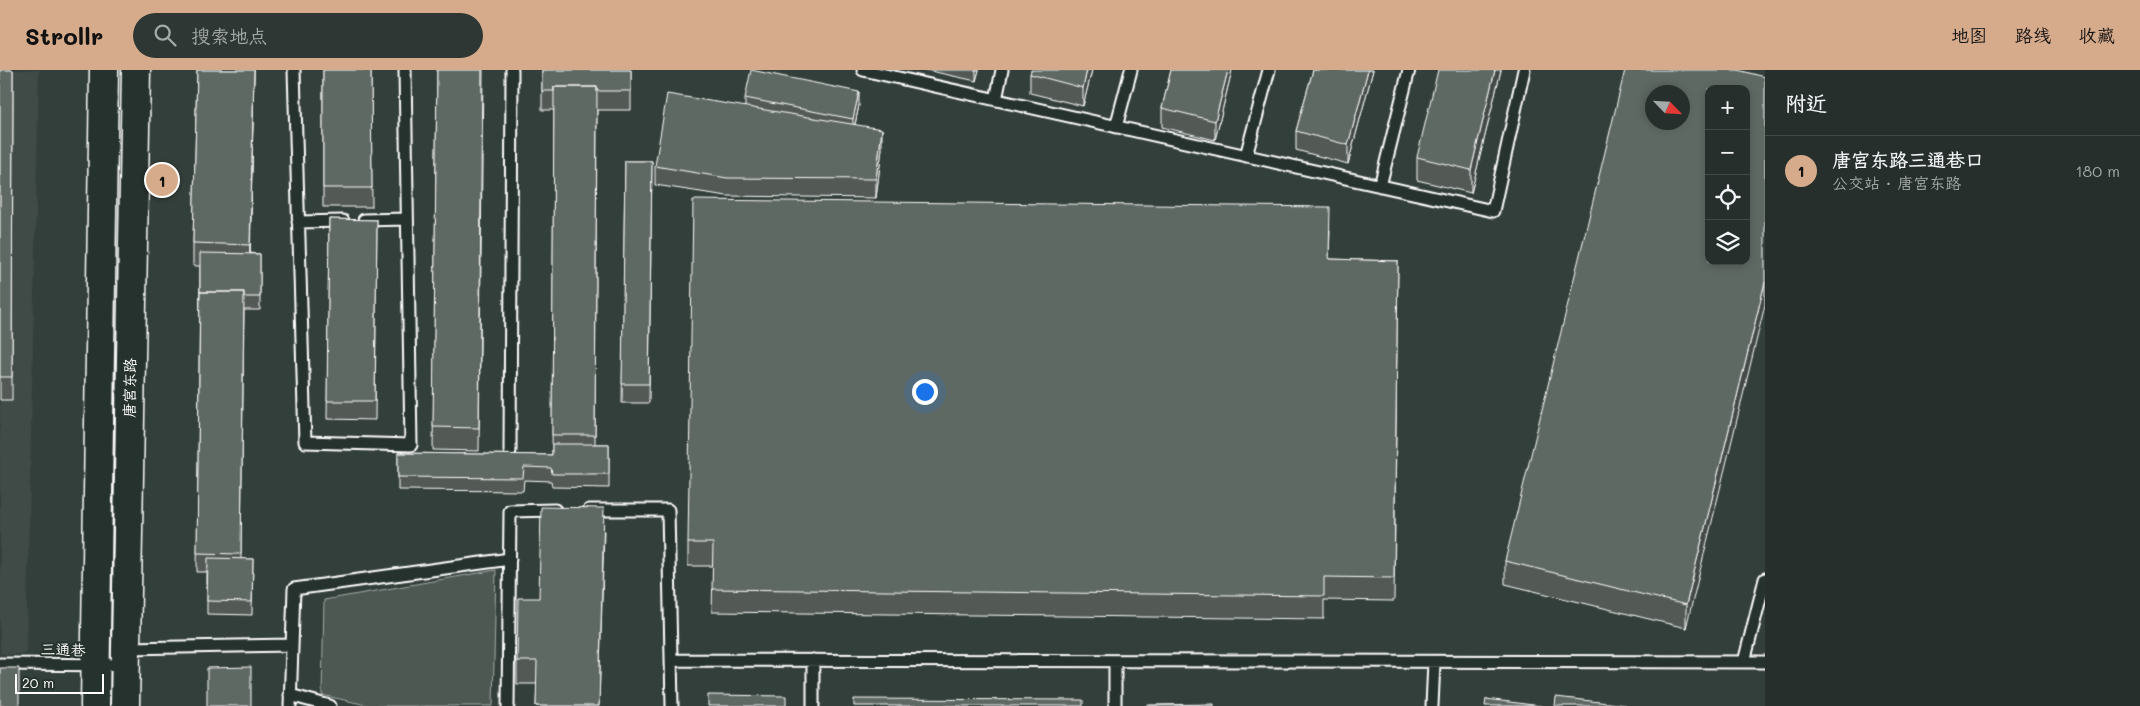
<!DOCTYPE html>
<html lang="zh">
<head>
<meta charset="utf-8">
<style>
	:root { --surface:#262f2c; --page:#2e3734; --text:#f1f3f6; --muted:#a4a9a9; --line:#424a48; --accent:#d6ab8b }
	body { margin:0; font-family:Mali,"LXGW WenKai TC",sans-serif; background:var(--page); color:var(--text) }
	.controls { position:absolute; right:15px; top:15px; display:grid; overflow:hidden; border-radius:10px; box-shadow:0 2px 8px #0003 }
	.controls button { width:45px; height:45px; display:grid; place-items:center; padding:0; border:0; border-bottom:1px solid var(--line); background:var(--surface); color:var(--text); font:25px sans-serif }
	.compass { position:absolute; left:1645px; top:15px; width:45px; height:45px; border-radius:50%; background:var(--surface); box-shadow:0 2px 8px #0003; rotate:115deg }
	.scale { position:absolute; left:15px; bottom:12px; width:89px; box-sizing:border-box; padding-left:5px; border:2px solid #fff; border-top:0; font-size:14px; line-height:18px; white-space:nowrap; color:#fff; -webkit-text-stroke:4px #26332d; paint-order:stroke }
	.you { position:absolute; left:924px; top:321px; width:18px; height:18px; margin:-12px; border:4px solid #fff; border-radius:50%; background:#1a73e8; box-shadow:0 0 0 8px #1a73e833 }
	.badge { display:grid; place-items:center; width:32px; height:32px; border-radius:50%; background:var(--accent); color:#111; font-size:16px; font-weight:700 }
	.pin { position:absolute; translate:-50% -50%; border:2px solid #fff; box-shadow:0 1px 5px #0006 }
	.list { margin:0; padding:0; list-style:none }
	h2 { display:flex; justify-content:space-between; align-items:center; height:65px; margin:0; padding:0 20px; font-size:21px }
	h2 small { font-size:16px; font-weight:400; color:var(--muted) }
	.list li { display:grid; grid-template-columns:32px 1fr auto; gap:15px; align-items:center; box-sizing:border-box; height:70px; padding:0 20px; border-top:1px solid var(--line) }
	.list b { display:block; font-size:19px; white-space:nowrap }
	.list p { margin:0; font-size:16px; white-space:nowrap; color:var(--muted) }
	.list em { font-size:16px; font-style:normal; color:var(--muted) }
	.icon { flex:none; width:28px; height:28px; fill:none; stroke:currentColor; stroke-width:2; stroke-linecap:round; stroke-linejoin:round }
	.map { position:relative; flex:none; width:1765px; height:636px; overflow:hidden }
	header { display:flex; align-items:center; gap:30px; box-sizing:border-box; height:70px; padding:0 25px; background:var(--accent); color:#111 }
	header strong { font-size:24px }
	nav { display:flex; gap:28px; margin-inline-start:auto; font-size:18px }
	.search { width:350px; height:45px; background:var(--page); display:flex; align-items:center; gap:12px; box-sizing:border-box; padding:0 18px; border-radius:28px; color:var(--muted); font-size:19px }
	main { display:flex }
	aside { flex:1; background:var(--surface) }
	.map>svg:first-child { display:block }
	.built { fill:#404c47 }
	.green { fill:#4d5853; stroke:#a6aca9 }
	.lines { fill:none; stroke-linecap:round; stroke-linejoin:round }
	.service-casing { stroke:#fff; stroke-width:15 }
	.tertiary-casing { stroke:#fff; stroke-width:31 }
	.service { stroke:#26332d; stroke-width:11 }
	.tertiary { stroke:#26332d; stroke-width:28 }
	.wall { fill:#525a56; stroke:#fff }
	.shaded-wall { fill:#424a46; stroke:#fff }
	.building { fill:#5f6964; stroke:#fff; fill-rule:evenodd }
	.labels { text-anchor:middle; stroke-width:4; stroke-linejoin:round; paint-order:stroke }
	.street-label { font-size:15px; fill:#fff; stroke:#26332d }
</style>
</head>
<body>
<header>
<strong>Strollr</strong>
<div class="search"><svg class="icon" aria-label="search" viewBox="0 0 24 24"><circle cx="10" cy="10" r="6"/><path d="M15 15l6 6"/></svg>搜索地点</div>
<nav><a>地图</a><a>路线</a><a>收藏</a></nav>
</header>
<main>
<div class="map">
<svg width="1765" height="636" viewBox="0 0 1765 636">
	<rect width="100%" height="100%" fill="#333f3a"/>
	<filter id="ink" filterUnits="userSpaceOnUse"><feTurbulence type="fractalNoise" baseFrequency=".02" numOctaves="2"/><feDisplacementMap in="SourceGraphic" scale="10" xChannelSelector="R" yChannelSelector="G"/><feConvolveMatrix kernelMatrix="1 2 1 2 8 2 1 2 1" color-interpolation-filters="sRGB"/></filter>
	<g filter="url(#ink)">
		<path class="built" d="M0 0H39L26 584H0Z"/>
		<path class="green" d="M496 500 493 636H371L322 625 324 530Z"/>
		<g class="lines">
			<g class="service-casing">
				<path id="service" d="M294 0 305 372 411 375 405 0
					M863 0 1493 141 1524 0
					M996 30 1002 0
					M1116 57 1131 0
					M1246 86 1269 0
					M1380 116 1409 0
					M364 150 407 149
					M298 152 343 151
					M510 381 512 0
					M589 440H668L672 636
					M126 578 292 575
					M672 590 1765 592
					M813 590V636
					M1115 591V636
					M1744 592 1765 509
					M0 594 126 595
					M290 625 330 636
					M290 636 294 519 510 489
					M508 636 510 441 555 440
					M1432 636 1434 592"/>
			</g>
			<g class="tertiary-casing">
				<path id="tertiary" d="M95 636 104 0
					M125 636 136 0"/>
			</g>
			<use href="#service" class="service"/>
			<use href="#tertiary" class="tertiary"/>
		</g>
		<path class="wall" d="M0 0H13L12 330H0Z
			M197 0H254L250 183 260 184V240H244L241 489H253L252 545 207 544V502H197L200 196H193V173Z
			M323 0H371L372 137H323Z
			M437 0H483L479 381 433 380Z
			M542 0H631V40H597L595 374H609V418L552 417 551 411 524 410 523 421 398 420V383L552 385 554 40H542Z
			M926 0H979L976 11Z
			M1092 0 1083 36 1030 23V4Z
			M1171 0H1232L1215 70 1162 57V38Z
			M1313 0H1373L1348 94 1296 80V61Z
			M1501 0 1471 123 1417 110V87Z
			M1765 7 1686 558 1505 514V491Z
			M745 28 859 35 855 55 882 78 876 128 727 126 655 115V96L745 37Z
			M625 91H652L649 333H622Z
			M329 149 377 150 375 350 327 349Z
			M1330 160 1329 189 1398 191 1394 531 1324 530V549L712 542 713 496H688V473Z
			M604 461 599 636H536L537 614H517V591L539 528Z"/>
		<path class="shaded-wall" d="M254 0 250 197V175Z
			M976 0H979L976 11Z
			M1087 0H1092L1083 36V18Z
			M1228 0H1232L1215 70V51Z
			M1368 0H1373L1348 94V75Z
			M1495 0H1501L1471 123V100Z
			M859 22V35L853 63V49Z
			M882 59V78L876 128V109Z
			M1765 212V235L1686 558V535Z"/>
		<path class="building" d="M0 0H13L12 307H0Z
			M197 0H254L250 175 193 173Z
			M323 0H371L372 118H323Z
			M437 0H482L479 358 433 357Z
			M542 0H631V21H597V17H554V21H542Z
			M751 0 859 22 853 49 745 28Z
			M1031 0H1087L1083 18 1030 4Z
			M1171 0H1228L1215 51 1162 38Z
			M1313 0H1368L1348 75 1296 61Z
			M1438 0H1495L1471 100 1417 87Z
			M1625 0H1738L1765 7V212L1686 535 1505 491ZM1709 19H1746V191H1709ZM1652 22H1682V52H1652Z
			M554 17H597L595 365H552Z
			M667 24 882 59 876 109 727 108 655 96Z
			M625 91H652L649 314H622Z
			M693 130 1330 137 1329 189 1398 191 1394 508 1324 507V526L712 519 713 473H688Z
			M329 149 377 150 375 331H327Z
			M200 183 260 184V227H244V222H200Z
			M200 222H244L241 484 197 483Z
			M552 374H609V404H552L551 398 524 397 523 408 398 407V383L552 385Z
			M541 437 604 438 599 636H536L537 591H517L518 528H539Z
			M208 488 253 489 252 532 207 531Z
			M251 597V636H207V598Z
			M0 598H19V636H0Z
			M708 625 786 626V636H708Z
			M1556 627 1626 635V636H1555Z
			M854 629 1083 630V636H854Z
			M1486 629 1541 636H1485Z
			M1214 634V636H1147V635Z"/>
	</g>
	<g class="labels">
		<g class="street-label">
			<text transform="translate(130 318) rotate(-89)" y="5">唐宫东路</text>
			<text transform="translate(63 580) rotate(1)" y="5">三通巷</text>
		</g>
	</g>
</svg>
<div class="controls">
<button>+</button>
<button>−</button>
<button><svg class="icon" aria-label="locate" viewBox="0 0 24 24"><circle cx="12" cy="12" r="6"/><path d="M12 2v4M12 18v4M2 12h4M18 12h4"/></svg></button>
<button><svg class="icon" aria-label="layers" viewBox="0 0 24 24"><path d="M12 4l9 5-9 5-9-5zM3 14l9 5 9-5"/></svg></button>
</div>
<svg class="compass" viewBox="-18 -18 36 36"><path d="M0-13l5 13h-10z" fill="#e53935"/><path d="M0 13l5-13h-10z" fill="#a4a9a9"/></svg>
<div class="scale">20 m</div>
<div class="you"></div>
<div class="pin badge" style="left:162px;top:110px">1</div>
</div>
<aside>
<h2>附近<small></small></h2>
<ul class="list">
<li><span class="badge">1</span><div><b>唐宫东路三通巷口</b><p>公交站 · 唐宫东路</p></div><em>180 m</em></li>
</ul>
</aside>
</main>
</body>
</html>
